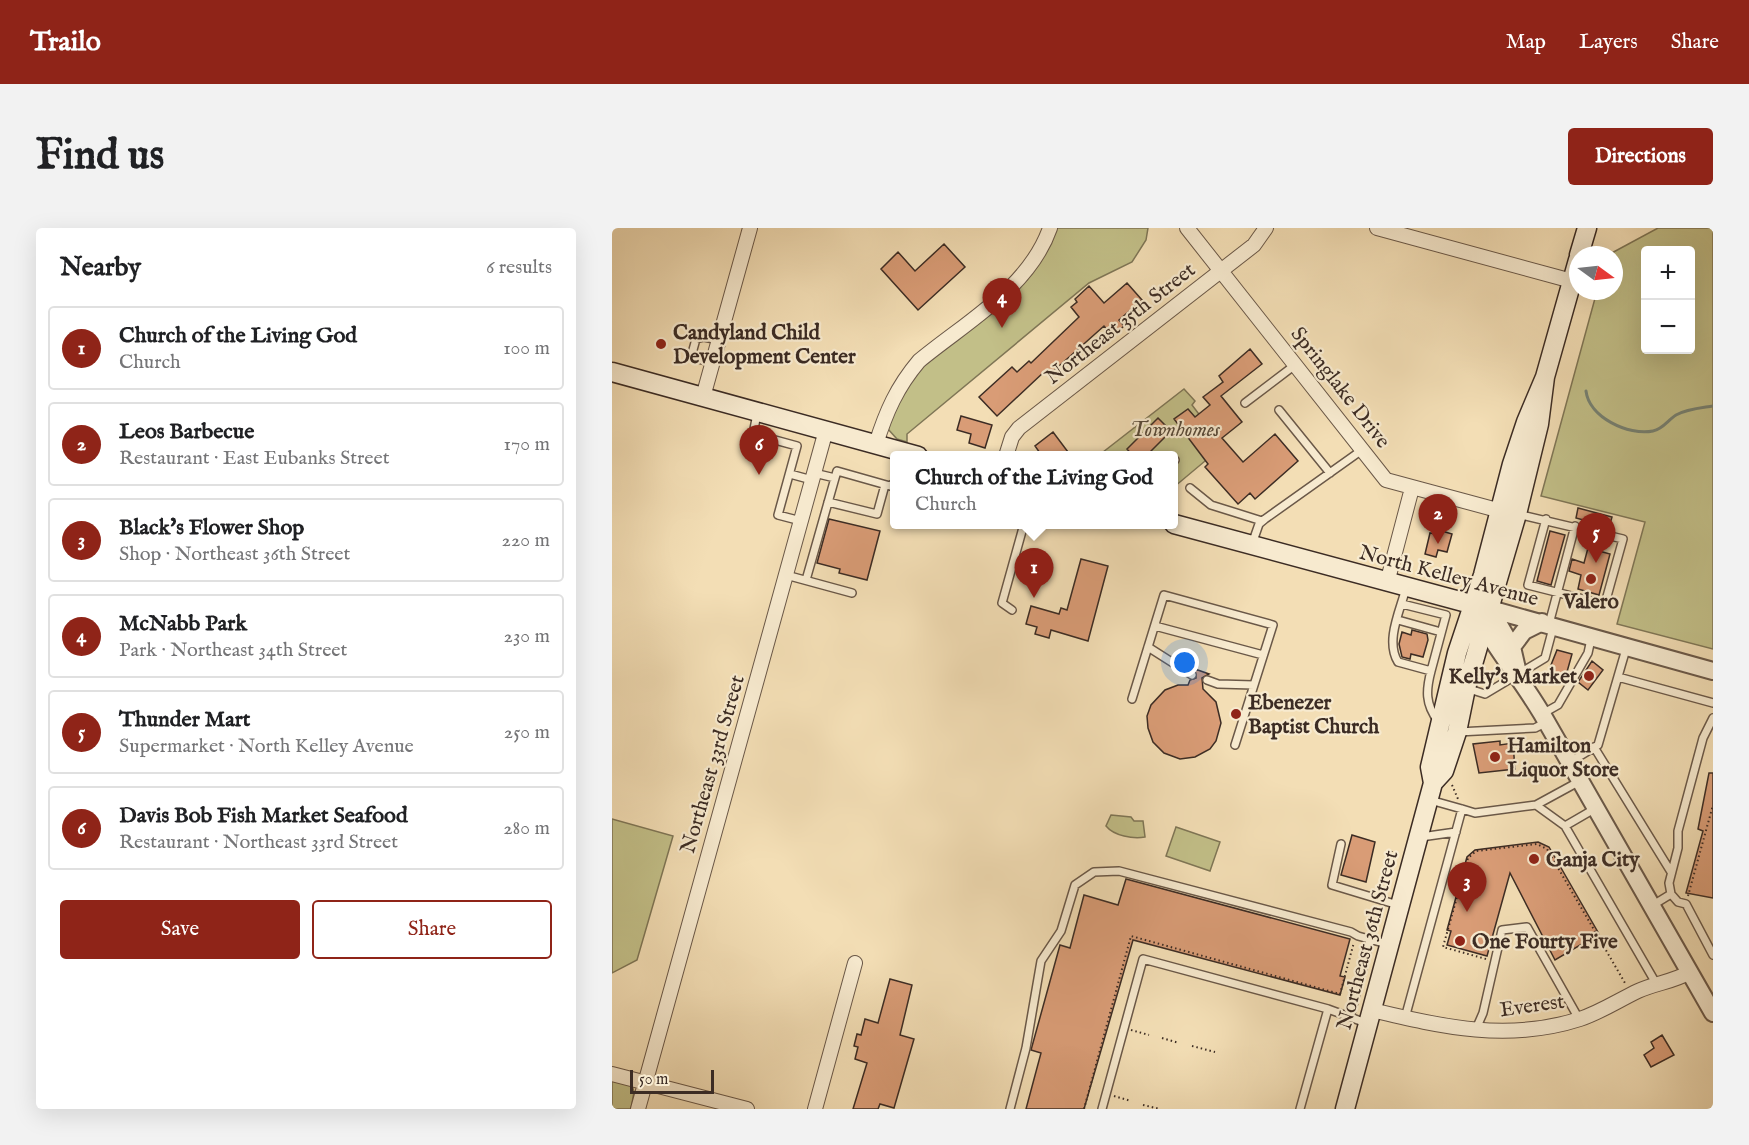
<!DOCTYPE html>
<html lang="en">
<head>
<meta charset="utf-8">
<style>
	:root { --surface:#fff; --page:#f2f2f2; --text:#202124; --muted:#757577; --line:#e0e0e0; --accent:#8f2418 }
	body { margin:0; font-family:"IM FELL English",serif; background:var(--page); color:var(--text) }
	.controls { position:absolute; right:18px; top:18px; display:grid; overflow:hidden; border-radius:6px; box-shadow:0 6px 24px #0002 }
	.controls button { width:54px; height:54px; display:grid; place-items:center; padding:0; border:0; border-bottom:2px solid var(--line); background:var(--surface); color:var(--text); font:30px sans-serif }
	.compass { position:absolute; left:957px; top:18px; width:54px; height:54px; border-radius:50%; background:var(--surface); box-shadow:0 6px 24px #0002; rotate:105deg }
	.scale { position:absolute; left:18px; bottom:15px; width:84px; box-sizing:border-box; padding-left:6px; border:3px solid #3c2c24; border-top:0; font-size:16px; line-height:21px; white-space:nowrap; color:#3c2c24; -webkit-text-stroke:4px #f7eacf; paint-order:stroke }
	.you { position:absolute; left:573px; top:435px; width:21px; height:21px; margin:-15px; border:4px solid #fff; border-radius:50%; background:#1a73e8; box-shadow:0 0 0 9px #1a73e833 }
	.badge { display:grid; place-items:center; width:39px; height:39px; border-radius:50%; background:var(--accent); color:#fff; font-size:20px; font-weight:700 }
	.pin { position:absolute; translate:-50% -50px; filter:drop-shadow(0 2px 3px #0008) }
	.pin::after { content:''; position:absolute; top:32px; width:21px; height:18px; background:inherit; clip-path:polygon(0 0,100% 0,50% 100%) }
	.popup { position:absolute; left:278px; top:223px; width:288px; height:78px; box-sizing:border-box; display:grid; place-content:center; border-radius:6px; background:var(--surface); filter:drop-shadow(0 2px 4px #0005); font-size:20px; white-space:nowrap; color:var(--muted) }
	.popup b { font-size:22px; color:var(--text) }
	.popup::after { content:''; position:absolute; left:50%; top:100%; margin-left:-12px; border:12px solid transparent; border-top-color:var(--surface) }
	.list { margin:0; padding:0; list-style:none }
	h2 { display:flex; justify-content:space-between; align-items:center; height:78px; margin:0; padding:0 24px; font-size:26px }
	h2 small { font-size:20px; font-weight:400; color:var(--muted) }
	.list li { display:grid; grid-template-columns:39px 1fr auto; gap:18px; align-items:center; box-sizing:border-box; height:84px; margin:0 12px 12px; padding:0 12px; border:2px solid var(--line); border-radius:6px }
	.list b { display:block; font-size:22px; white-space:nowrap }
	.list p { margin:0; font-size:20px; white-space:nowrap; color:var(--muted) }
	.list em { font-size:20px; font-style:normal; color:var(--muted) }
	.actions { display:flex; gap:12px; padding:18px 24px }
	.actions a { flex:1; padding:14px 0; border:2px solid var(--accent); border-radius:6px; text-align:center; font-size:21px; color:var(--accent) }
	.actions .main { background:var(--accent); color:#fff }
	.map { position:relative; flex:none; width:1101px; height:881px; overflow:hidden; border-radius:6px }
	header { display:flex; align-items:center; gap:36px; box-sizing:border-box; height:84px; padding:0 30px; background:var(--accent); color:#fff }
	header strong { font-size:28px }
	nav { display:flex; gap:33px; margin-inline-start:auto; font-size:21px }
	.intro { display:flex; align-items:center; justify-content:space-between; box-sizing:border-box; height:144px; padding:0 36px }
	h1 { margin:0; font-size:42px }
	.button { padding:15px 27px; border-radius:6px; background:var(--accent); color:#fff; font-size:21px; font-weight:700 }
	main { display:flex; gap:36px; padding:0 36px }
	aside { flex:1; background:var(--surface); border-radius:6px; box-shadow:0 6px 24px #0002 }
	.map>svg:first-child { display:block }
	.green { fill:#c2bf88; stroke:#7f7656; stroke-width:1.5; fill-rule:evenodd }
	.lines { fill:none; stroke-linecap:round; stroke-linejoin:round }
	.stream { stroke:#768274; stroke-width:3 }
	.building { fill:#d99c76; stroke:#3c2c24; stroke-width:1.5 }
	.service-casing { stroke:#6a5848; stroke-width:10 }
	.minor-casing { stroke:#6a5848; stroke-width:16 }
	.tertiary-casing { stroke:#6a5848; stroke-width:20 }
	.secondary-casing { stroke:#3c2c24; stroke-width:21 }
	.path { stroke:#3c2c24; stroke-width:2; stroke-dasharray:1.5 3; stroke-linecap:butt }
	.service { stroke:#f7eacf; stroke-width:7 }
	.minor { stroke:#f7eacf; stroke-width:14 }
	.tertiary { stroke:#f7eacf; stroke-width:16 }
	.secondary { stroke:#f7eacf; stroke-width:18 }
	.poi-dot { fill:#8f2418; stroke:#f7eacf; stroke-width:2 }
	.labels { text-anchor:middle; stroke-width:4.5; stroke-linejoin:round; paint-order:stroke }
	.street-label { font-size:21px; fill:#3c2c24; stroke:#f7eacf }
	.poi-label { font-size:21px; font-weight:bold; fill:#3c2c24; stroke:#f7eacf; text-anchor:start }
	.park-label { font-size:21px; font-style:italic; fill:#574938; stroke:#f7eacf }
</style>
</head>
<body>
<header>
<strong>Trailo</strong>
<nav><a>Map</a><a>Layers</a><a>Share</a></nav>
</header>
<div class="intro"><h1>Find us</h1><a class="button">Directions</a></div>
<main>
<aside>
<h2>Nearby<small>6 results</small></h2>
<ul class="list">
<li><span class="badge">1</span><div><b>Church of the Living God</b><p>Church</p></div><em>100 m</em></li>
<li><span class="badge">2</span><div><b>Leos Barbecue</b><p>Restaurant · East Eubanks Street</p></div><em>170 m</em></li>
<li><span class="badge">3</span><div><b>Black's Flower Shop</b><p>Shop · Northeast 36th Street</p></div><em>220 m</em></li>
<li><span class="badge">4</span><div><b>McNabb Park</b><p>Park · Northeast 34th Street</p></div><em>230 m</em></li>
<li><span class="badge">5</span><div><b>Thunder Mart</b><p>Supermarket · North Kelley Avenue</p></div><em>250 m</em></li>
<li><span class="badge">6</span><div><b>Davis Bob Fish Market Seafood</b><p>Restaurant · Northeast 33rd Street</p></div><em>280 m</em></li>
</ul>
<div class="actions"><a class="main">Save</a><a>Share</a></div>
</aside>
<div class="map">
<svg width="1101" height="881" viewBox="0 0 1101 881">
	<rect width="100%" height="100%" fill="#f3deb5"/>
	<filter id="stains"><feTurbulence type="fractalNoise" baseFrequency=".00333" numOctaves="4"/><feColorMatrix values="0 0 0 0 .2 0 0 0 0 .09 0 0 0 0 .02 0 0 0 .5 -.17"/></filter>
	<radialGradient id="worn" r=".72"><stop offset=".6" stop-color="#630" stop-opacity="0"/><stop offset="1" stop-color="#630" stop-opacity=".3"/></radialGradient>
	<path class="green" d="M444 0H536L534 12 520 34 477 55 295 206V214L285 211 276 201 284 175 307 141 415 52 434 24Z
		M1046 0H1101V421L1005 396 1033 294 929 268 985 63H1002V27H996ZM1034 22H1078V122H1034Z
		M572 161 583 173 580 177 611 218 562 259V228H486Z
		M499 587 519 589 522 593H531L533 609C521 611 502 608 494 598Z
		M0 591 61 608 25 732 0 745Z
		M564 599 608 614 598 643 554 628Z
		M0 850 20 857 22 864 19 881H0Z"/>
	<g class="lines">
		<path class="stream" d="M974 163C977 189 1016 208 1041 203 1051 201 1056 192 1064 187 1075 181 1089 180 1101 178"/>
	</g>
	<path class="building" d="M332 16 353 39 306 82 269 41 286 24 303 43Z
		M515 55 530 72 507 92 512 98 501 108 492 98 437 147 433 143 385 188 367 169 400 139 405 144 417 133 419 135 467 89 459 79 465 74 463 71 477 58 492 75Z
		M638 121 650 136 609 168 630 194 610 210 631 234 663 206 686 233 643 271 638 265 626 276 593 239 596 236 562 191 576 181 583 189 598 177 591 169 611 154 607 148Z
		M349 188 380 197 373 220 357 215 359 206 345 202Z
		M546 190 559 203 534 228H521L515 221Z
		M441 204 459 228H430L423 218Z
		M966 280 1000 289 997 299 964 290Z
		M217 291 268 303 255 352 227 345 228 341 205 335Z
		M830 303 840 306 835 324 826 322 824 329 813 326 818 305 828 307Z
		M938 303 953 307 939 357 925 353Z
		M976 320 998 326 987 367 966 361 969 347 957 343 960 331 972 335Z
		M469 331 496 338 476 413 439 402 437 410 423 406 425 399 414 396 419 378 447 386 449 380 455 382Z
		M800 402 815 406 816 412 811 429 799 426 798 431 790 429 787 416 790 404 799 407Z
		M945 422 960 426 953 451 945 456 937 442Z
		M980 433 991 442 976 462 966 454Z
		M583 441 597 446 590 450 591 461 604 474 609 495 604 513 598 521 583 529 568 531 552 525 541 514 536 500 535 488 539 477 553 462 566 457H576L578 452 584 450Z
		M888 513V517L901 515 903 541 867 545 861 516Z
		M1097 545H1101V670L1074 665 1091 603 1086 601Z
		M740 607 763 614 754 654 729 647Z
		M926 614 937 619 987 706 943 732 898 645 875 728 835 717 839 703 835 702 855 629 863 622Z
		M514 651 738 711 728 748 733 749 728 767 521 712 472 881H414L429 825 419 822 448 717 458 720 472 667 506 677Z
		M278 751 300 757 288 807 302 811 282 880 268 876 266 881H241L255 835 243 831 246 819 242 818 245 806 249 807 253 791 266 795Z
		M1050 807 1062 827 1039 839 1032 827 1042 820 1039 814Z"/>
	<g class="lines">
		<g class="service-casing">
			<path id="service" d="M101 135 79 129 84 111 92 109 107 112
				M633 175 683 137
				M667 182 718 245
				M145 186 141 206 185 218 166 287 189 293
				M562 233 563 232
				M202 245 223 250
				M178 246 200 252
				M578 260 599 277 650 293
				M216 274 265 286 273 257
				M905 286 1011 311 994 372 991 376 916 357 934 291
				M640 316 647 296 653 291 750 222
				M174 347 240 365
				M194 352 225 243 278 258 282 255
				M790 376 834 387 819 443 786 434C773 413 788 383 794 360
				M400 382 390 375 412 296
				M786 392 829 404
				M937 396 963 298
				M543 398 651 427
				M536 419 580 447
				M819 443C814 462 813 476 826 493
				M1006 449 1101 475
				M595 452 606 456 642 457
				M854 460 873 466 933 430 941 400
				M520 471 552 367 661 397 623 517
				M930 486 946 477 976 425 979 411
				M846 504 923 500 935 494
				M982 519 1059 644
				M958 534 986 517 1014 421
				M818 572 850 581
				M924 577 968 553
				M953 598 984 580
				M809 609 844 604
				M729 616 720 657 786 677
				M1059 666 1066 674 1074 676 1101 727
				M1041 677 1059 666 1057 655 1066 620V603L1091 510 1101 490
				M738 789 758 712
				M793 790 850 581 863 585 924 577 953 598 1045 757
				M864 801 871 785 890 702 915 699 967 791
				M398 881 414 820 429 733 449 703 463 657 482 644 507 643 739 704 746 708 775 716
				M490 881 531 731 716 781 754 795
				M688 881 716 781"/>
		</g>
		<g class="minor-casing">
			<path id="minor" d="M575 0 774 252 889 283
				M765 0 960 53
				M91 169 138 0
				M264 216C274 184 285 159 307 133 354 94 417 60 438 0
				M394 228 400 209 407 200 642 17 654 0
				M775 355 800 260
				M760 782C830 799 897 814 968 791 989 784 1007 772 1026 763 1043 755 1061 754 1078 744
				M0 846 135 881
				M26 881 214 202
				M203 881 243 735"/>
		</g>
		<g class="tertiary-casing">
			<path id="tertiary" d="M878 381 1101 443
				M878 381 900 419 906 445
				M867 390C886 424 910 452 930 486L1101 785
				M900 419 912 403 930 394"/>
		</g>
		<g class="secondary-casing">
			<path id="secondary" d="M967 27 975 0
				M0 144 306 228
				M562 296 870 379
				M821 555 832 543 845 504 854 460 905 286 927 196 933 149 966 32
				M733 881 821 555 818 539 845 425 871 347 900 236 914 194 933 149"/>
		</g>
		<path class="path" d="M840 557 846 571
			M779 628 780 623
			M1076 668 1101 577
			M874 731 831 719 856 630 864 623 925 616 935 621 1013 755
			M519 802 537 807
			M550 810 567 815
			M580 818 603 824
			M502 868 519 873
			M531 877 548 881
			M472 881 519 708 728 766 742 714"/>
		<use href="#service" class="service"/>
		<use href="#minor" class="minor"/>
		<use href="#tertiary" class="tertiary"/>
		<use href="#secondary" class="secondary"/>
	</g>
	<g class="poi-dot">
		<circle cx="49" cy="116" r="6"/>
		<circle cx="979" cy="351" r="6"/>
		<circle cx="977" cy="448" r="6"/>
		<circle cx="624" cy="486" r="6"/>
		<circle cx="883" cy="529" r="6"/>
		<circle cx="922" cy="631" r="6"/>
		<circle cx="848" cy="713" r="6"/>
	</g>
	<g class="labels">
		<g class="street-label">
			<text transform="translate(508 95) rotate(-38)" y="7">Northeast 35th Street</text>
			<text transform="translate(729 159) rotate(52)" y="7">Springlake Drive</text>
			<text transform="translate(837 347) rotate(15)" y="7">North Kelley Avenue</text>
			<text transform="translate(100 536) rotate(-74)" y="7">Northeast 33rd Street</text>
			<text transform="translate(755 712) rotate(-75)" y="7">Northeast 36th Street</text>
			<text transform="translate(920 777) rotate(-8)" y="7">Everest</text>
		</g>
		<g class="poi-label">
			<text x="61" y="111">Candyland Child<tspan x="61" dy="24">Development Center</tspan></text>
			<text x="979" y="380" text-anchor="middle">Valero</text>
			<text x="965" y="455" text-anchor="end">Kelly's Market</text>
			<text x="636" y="481">Ebenezer<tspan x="636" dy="24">Baptist Church</tspan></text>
			<text x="895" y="524">Hamilton<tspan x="895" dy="24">Liquor Store</tspan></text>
			<text x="934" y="638">Ganja City</text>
			<text x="860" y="720">One Fourty Five</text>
		</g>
		<g class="park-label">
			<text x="563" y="208">Townhomes</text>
		</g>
	</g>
	<rect width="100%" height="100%" filter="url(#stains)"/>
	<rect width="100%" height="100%" fill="url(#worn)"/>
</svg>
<div class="controls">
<button>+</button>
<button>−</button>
</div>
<svg class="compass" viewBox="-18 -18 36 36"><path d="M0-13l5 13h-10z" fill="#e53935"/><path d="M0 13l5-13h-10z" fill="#757577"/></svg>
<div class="scale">50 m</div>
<div class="you"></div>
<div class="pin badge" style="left:422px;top:370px">1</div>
<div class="popup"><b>Church of the Living God</b>Church</div>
<div class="pin badge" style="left:826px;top:316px">2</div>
<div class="pin badge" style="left:855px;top:684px">3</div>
<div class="pin badge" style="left:390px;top:100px">4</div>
<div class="pin badge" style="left:984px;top:335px">5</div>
<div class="pin badge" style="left:147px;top:247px">6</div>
</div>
</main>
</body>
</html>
